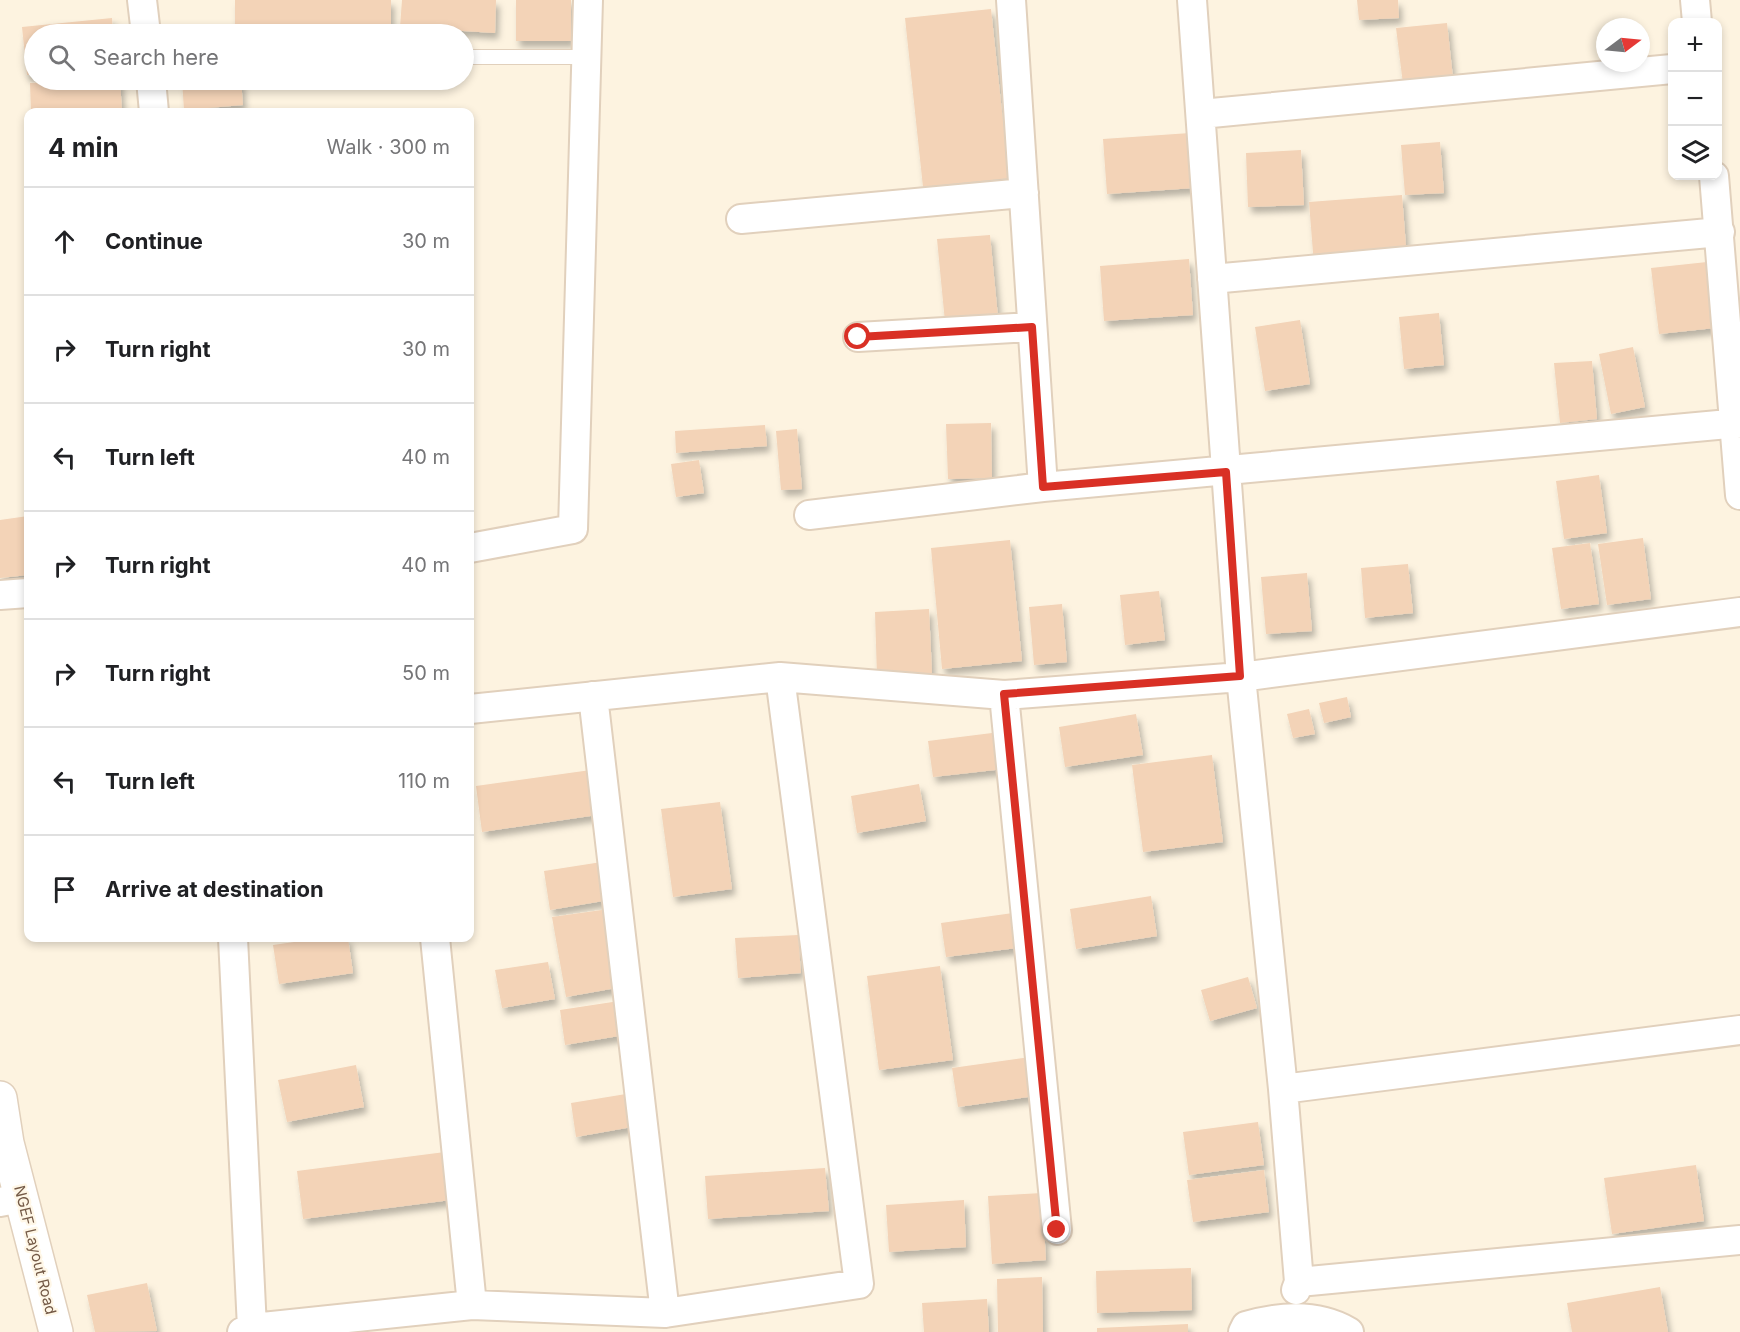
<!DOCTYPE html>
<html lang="en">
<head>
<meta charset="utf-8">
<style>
	:root { --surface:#fff; --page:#f6f6f6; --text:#202124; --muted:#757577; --line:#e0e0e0 }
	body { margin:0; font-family:Inter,sans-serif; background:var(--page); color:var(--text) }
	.controls { position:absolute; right:18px; top:18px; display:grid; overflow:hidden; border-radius:12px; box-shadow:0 3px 9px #0003 }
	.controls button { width:54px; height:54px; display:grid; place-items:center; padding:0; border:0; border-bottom:2px solid var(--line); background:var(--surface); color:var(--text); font:30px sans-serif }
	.compass { position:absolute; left:1596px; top:18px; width:54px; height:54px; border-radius:50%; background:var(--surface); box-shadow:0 3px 9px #0003; rotate:74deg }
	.stop { position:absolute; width:18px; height:18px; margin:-14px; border:4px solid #d93025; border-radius:50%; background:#fff }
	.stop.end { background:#d93025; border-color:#fff; box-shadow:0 2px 6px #0008 }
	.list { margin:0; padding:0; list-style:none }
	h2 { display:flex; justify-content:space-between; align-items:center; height:78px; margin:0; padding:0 24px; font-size:26px }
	h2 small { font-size:20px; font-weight:400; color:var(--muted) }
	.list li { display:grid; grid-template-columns:39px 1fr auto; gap:18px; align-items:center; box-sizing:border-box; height:108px; padding:0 24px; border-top:2px solid var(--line) }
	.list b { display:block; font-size:22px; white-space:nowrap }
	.list em { font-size:20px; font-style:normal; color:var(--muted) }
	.icon { flex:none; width:33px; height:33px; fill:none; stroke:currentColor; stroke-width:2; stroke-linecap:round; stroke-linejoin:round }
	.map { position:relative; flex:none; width:1740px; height:1332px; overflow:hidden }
	.search { position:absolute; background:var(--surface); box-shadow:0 3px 9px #0003; left:24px; top:24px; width:450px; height:66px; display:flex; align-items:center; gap:15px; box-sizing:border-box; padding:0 21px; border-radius:33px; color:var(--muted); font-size:22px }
	.panel { position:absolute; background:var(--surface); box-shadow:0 3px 9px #0003; left:24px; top:108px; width:450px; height:834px; border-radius:12px }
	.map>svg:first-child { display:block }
	.building { fill:#f3d3b7; filter:url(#shadow) }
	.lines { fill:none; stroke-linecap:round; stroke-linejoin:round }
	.service-casing { stroke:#e1d0bc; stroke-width:16 }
	.minor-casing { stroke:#e1d0bc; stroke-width:32 }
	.tertiary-casing { stroke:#e1d0bc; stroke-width:36 }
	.service { stroke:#fff; stroke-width:14 }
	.minor { stroke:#fff; stroke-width:28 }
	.tertiary { stroke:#fff; stroke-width:33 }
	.route { stroke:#d93025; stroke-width:8 }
	.labels { text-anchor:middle; stroke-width:4.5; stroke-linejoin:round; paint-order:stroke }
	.street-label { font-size:15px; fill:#745a47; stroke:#fff7e7 }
</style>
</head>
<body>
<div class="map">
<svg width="1740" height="1332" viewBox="0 0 1740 1332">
	<defs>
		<filter id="shadow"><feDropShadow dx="3.5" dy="6" stdDeviation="3" flood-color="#0004"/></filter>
	</defs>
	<rect width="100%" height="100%" fill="#fdf3e0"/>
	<path class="building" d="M235 0H391V34H235Z
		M402 0H496L495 33 400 27Z
		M516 0H571V41H516Z
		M1357 0H1398L1399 18 1359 20Z
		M991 9 1009 178 923 187 905 18Z
		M112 18 113 34H34V75H27L22 27Z
		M1447 23 1454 87 1404 92 1396 28Z
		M120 80 122 112H31L30 83Z
		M182 80H241L243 105 184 110Z
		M1190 133 1194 188 1107 194 1103 139Z
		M1440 142 1444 193 1405 195 1401 145Z
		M1301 150 1304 205 1248 207 1246 153Z
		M1402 195 1407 259 1314 265 1309 202Z
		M990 235 998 317 945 322 937 239Z
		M1189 259 1193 315 1104 321 1100 266Z
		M1707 262 1715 328 1659 334 1651 268Z
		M1439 313 1444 365 1404 369 1399 317Z
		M1300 320 1310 384 1265 391 1255 327Z
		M1633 347 1645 407 1611 414 1599 354Z
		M1592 361 1597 419 1560 423 1554 363Z
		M991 423 992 478 948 479 946 424Z
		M765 425 767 446 676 453 675 431Z
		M797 429 802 489 781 490 776 431Z
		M699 460 704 493 676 497 671 464Z
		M1599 475 1607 533 1564 539 1556 481Z
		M28 516V575L0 578V520Z
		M1643 538 1651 599 1607 605 1598 544Z
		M1010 540 1022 661 942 669 931 548Z
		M1590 543 1599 604 1561 609 1552 548Z
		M1408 564 1413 613 1365 618 1361 568Z
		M1307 573 1312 631 1266 634 1261 577Z
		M1159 591 1165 640 1125 645 1120 595Z
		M1062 604 1067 662 1034 665 1029 607Z
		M929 609 932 673 877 676 875 612Z
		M1347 697 1351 717 1324 723 1319 703Z
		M1309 709 1315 734 1293 738 1287 714Z
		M1136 714 1143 755 1065 767 1059 727Z
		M1000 732 1004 769 933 777 928 741Z
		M1212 755 1223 842 1143 852 1132 765Z
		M598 769 604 814 482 832 476 786Z
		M919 784 926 821 857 833 851 796Z
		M720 802 732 889 673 897 661 809Z
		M608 861 615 899 550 910 544 871Z
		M1151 896 1157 936 1076 949 1070 909Z
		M609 909 622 987 566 997 552 917Z
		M1013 913 1017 948 946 957 941 923Z
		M798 935 801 973 738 978 735 938Z
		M322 938H348L353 973 279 984 273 945Z
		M548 962 555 999 502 1008 495 970Z
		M940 966 953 1060 879 1070 867 976Z
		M1248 977 1257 1008 1210 1021 1201 990Z
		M619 1001 625 1035 565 1045 560 1010Z
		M1030 1057 1035 1096 958 1107 952 1068Z
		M356 1065 364 1107 287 1122 278 1080Z
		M626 1094 632 1127 576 1137 571 1103Z
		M1258 1122 1264 1165 1189 1175 1183 1132Z
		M445 1152 451 1200 303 1219 297 1171Z
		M1696 1165 1704 1221 1612 1234 1604 1178Z
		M825 1168 829 1211 708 1219 705 1176Z
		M1264 1170 1269 1212 1193 1222 1187 1180Z
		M1042 1193 1046 1260 992 1264 988 1196Z
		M964 1200 966 1247 889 1252 886 1205Z
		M1191 1268 1192 1310 1097 1313 1096 1271Z
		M1042 1277 1043 1332H998L997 1279Z
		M147 1283 157 1331 95 1332 87 1295Z
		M1660 1287 1668 1332H1572L1567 1303Z
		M987 1299 989 1332H924L922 1303Z
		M1188 1324V1332H1097V1328Z"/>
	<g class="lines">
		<g class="service-casing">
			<path id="service" d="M464 57H586"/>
		</g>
		<g class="minor-casing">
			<path id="minor" d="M142 0 146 34
				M1011 0 1043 487
				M1192 0 1241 677 1283 1089 1299 1282 1296 1290
				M1695 0 1697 22
				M151 80 154 112
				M1201 114 1672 69
				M1714 176 1740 495
				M741 219 1024 193
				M1212 279 1720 232
				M858 337 1032 327
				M809 515 1043 487 1740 423
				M470 548 573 529 588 0
				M0 595 28 593
				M1004 695 1057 1230
				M593 696 665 1313
				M470 709 780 677 1004 695 1241 677 1740 612
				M233 938 252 1328
				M435 938 472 1305
				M1283 1089 1740 1030
				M0 1202 21 1198
				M1299 1282 1740 1240
				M242 1332 252 1328 472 1305 665 1313 859 1284 780 677
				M1243 1332 1246 1326C1281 1316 1317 1313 1349 1332"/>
		</g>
		<g class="tertiary-casing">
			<path id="tertiary" d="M0 1098 7 1143 56 1332"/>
		</g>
		<use href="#service" class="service"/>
		<use href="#minor" class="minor"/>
		<use href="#tertiary" class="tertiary"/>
	</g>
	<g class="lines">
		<path class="route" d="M858 337 1032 327 1043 487 1226 472 1240 676 1004 694 1057 1230"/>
	</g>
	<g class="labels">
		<g class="street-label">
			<text transform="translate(35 1250) rotate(76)" y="5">NGEF Layout Road</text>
		</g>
	</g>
</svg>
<div class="controls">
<button>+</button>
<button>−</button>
<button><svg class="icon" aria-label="layers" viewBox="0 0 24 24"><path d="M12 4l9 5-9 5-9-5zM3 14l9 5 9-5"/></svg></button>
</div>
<svg class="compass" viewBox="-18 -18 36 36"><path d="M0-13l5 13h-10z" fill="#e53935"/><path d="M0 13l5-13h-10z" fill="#757577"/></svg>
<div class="stop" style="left:858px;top:337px"></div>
<div class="stop end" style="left:1057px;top:1230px"></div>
<div class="search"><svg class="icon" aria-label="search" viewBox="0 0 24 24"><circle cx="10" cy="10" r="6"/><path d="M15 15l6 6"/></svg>Search here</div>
<section class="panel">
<h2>4 min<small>Walk · 300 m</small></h2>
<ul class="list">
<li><svg class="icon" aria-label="ahead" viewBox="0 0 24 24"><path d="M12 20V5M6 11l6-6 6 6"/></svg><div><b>Continue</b></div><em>30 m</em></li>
<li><svg class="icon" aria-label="right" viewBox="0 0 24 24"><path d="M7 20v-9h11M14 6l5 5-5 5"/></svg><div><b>Turn right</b></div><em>30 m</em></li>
<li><svg class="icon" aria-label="left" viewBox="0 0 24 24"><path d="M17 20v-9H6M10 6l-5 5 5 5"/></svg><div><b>Turn left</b></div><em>40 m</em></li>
<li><svg class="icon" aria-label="right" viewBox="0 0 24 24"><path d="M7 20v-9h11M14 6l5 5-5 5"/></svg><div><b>Turn right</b></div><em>40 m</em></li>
<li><svg class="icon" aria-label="right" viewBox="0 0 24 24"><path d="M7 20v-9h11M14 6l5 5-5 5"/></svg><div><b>Turn right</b></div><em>50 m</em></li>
<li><svg class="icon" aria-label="left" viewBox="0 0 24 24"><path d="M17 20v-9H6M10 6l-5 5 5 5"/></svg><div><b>Turn left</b></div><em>110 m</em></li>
<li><svg class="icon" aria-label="arrive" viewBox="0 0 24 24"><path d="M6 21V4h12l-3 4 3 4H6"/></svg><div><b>Arrive at destination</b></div></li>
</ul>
</section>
</div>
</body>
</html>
